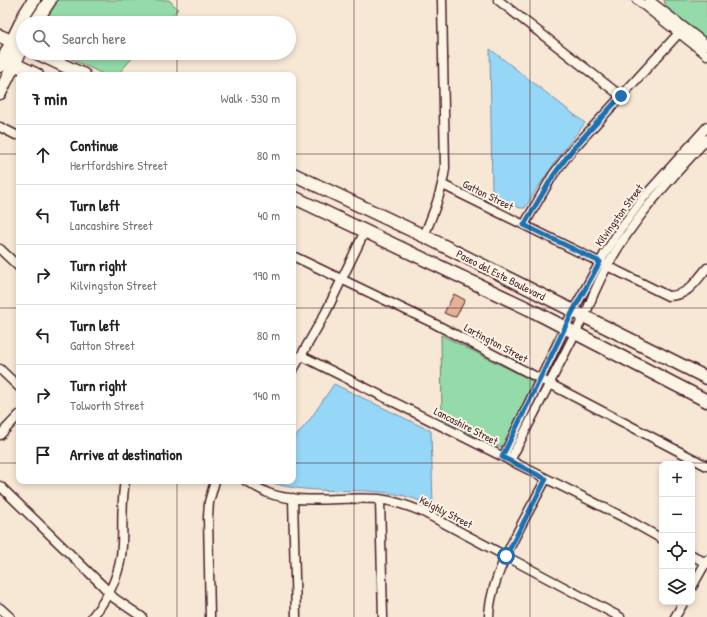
<!DOCTYPE html>
<html lang="en">
<head>
<meta charset="utf-8">
<style>
	:root { --surface:#fff; --page:#f6f6f6; --text:#222; --muted:#767676; --line:#e0e0e0 }
	body { margin:0; font-family:"Patrick Hand",sans-serif; background:var(--page); color:var(--text) }
	.controls { position:absolute; right:12px; bottom:12px; display:grid; overflow:hidden; border-radius:8px; box-shadow:0 2px 6px #0003 }
	.controls button { width:36px; height:36px; display:grid; place-items:center; padding:0; border:0; border-bottom:1px solid var(--line); background:var(--surface); color:var(--text); font:20px sans-serif }
	.stop { position:absolute; width:12px; height:12px; margin:-9px; border:3px solid #1f6fb2; border-radius:50%; background:#fff }
	.stop.end { background:#1f6fb2; border-color:#fff; box-shadow:0 1px 4px #0008 }
	.list { margin:0; padding:0; list-style:none }
	h2 { display:flex; justify-content:space-between; align-items:center; height:52px; margin:0; padding:0 16px; font-size:17px }
	h2 small { font-size:13px; font-weight:400; color:var(--muted) }
	.list li { display:grid; grid-template-columns:26px 1fr auto; gap:12px; align-items:center; box-sizing:border-box; height:60px; padding:0 16px; border-top:1px solid var(--line) }
	.list b { display:block; font-size:15px; white-space:nowrap }
	.list p { margin:0; font-size:13px; white-space:nowrap; color:var(--muted) }
	.list em { font-size:13px; font-style:normal; color:var(--muted) }
	.icon { flex:none; width:22px; height:22px; fill:none; stroke:currentColor; stroke-width:2; stroke-linecap:round; stroke-linejoin:round }
	.map { position:relative; flex:none; width:707px; height:617px; overflow:hidden }
	.search { position:absolute; background:var(--surface); box-shadow:0 2px 6px #0003; left:16px; top:16px; width:280px; height:44px; display:flex; align-items:center; gap:10px; box-sizing:border-box; padding:0 14px; border-radius:22px; color:var(--muted); font-size:15px }
	.panel { position:absolute; background:var(--surface); box-shadow:0 2px 6px #0003; left:16px; top:72px; width:280px; height:412px; border-radius:8px }
	.map>svg:first-child { display:block }
	.green { fill:#94dba9; stroke:#6f7d6a }
	.water { fill:#96d7f8; stroke:#788da6 }
	.building { fill:#e4b296; stroke:#4a1f2b }
	.lines { fill:none; stroke-linecap:round; stroke-linejoin:round }
	.street-casing { stroke:#4a1f2b; stroke-width:11 }
	.secondary-casing { stroke:#4a1f2b; stroke-width:15 }
	.street { stroke:#fcf5e5; stroke-width:8 }
	.secondary { stroke:#fcf5e5; stroke-width:12 }
	.route { stroke:#1f6fb2; stroke-width:5 }
	.grid { fill:none; stroke:#4a1f2b; stroke-width:1; stroke-opacity:0.55 }
	.labels { text-anchor:middle; stroke-width:4; stroke-linejoin:round; paint-order:stroke }
	.street-label { font-size:11px; fill:#4a1f2b; stroke:#fcf5e5 }
</style>
</head>
<body>
<div class="map">
<svg width="707" height="617" viewBox="0 0 707 617">
	<rect width="100%" height="100%" fill="#f7e8d5"/>
	<filter id="ink" filterUnits="userSpaceOnUse"><feTurbulence type="fractalNoise" baseFrequency=".025" numOctaves="2"/><feDisplacementMap in="SourceGraphic" scale="8" xChannelSelector="R" yChannelSelector="G"/><feConvolveMatrix kernelMatrix="1 2 1 2 8 2 1 2 1" color-interpolation-filters="sRGB"/></filter>
	<g filter="url(#ink)">
		<path class="green" d="M55 0H169L178 9 165 23H41Z
			M664 0H707V39L666 7Z
			M59 53H137L117 75H105Z
			M441 335 529 379 534 384 505 446 496 447 442 419Z"/>
		<path class="water" d="M490 49 585 123 563 151 538 187 525 208H520L492 196Z
			M334 384 431 431 433 507C381 478 321 501 267 481H293V440L311 418Z"/>
		<path class="building" d="M454 294 465 300 456 317 451 316 444 313Z"/>
		<g class="lines">
			<g class="street-casing">
				<path id="street" d="M498 0 621 96
					M637 0 707 55
					M649 0 707 45
					M0 127 16 135
					M443 185 668 296C688 296 695 282 707 268
					M524 225 553 175 572 150 679 33
					M424 236C433 214 442 192 445 168L442 0
					M0 249 19 267
					M293 256 435 324 707 466
					M302 356 623 517 662 539
					M0 369 19 387
					M293 370 326 312 365 231
					M0 435 19 415
					M503 457 573 311 604 255 621 228 644 197 707 127
					M510 461 588 308C612 242 660 190 707 139
					M246 481C253 485 261 490 268 493 298 505 346 496 379 499 394 501 409 506 423 512L620 617
					M0 486 102 585 114 598 142 617
					M293 498 296 617
					M380 500 383 617
					M692 555 707 564
					M692 587 707 560
					M0 608 10 617
					M92 617C109 597 121 572 122 545 123 523 121 503 125 481
					M210 617 208 517 209 502 215 481
					M489 617C490 573 526 518 546 479
					M675 617 684 602"/>
			</g>
			<g class="secondary-casing">
				<path id="secondary" d="M35 23 50 0
					M0 36 18 44
					M37 53 84 75
					M8 61 37 75
					M0 66 25 14 34 0
					M0 93 23 46
					M293 174 430 239 707 378
					M293 197 529 309 707 401"/>
			</g>
			<use href="#street" class="street"/>
			<use href="#secondary" class="secondary"/>
		</g>
	</g>
	<g class="lines" filter="url(#ink)">
		<path class="route" d="M506 556 546 479 502 457 573 311 600 262 524 225 553 176 572 150 621 96"/>
	</g>
	<path class="grid" d="M177 0V23M354 0V617M530 0V617M177 53V75M0 154H19M293 154H707M0 308H19M293 308H707M0 463H19M293 463H707M177 481V617"/>
	<g class="labels">
		<g class="street-label">
			<text transform="translate(488 195) rotate(26)" y="4">Gatton Street</text>
			<text transform="translate(619 215) rotate(-54)" y="4">Kilvingston Street</text>
			<text transform="translate(501 275) rotate(27)" y="4">Paseo del Este Boulevard</text>
			<text transform="translate(496 343) rotate(28)" y="4">Lartington Street</text>
			<text transform="translate(466 426) rotate(27)" y="4">Lancashire Street</text>
			<text transform="translate(446 512) rotate(27)" y="4">Keighly Street</text>
		</g>
	</g>
</svg>
<div class="controls">
<button>+</button>
<button>−</button>
<button><svg class="icon" aria-label="locate" viewBox="0 0 24 24"><circle cx="12" cy="12" r="6"/><path d="M12 2v4M12 18v4M2 12h4M18 12h4"/></svg></button>
<button><svg class="icon" aria-label="layers" viewBox="0 0 24 24"><path d="M12 4l9 5-9 5-9-5zM3 14l9 5 9-5"/></svg></button>
</div>
<div class="stop" style="left:506px;top:556px"></div>
<div class="stop end" style="left:621px;top:96px"></div>
<div class="search"><svg class="icon" aria-label="search" viewBox="0 0 24 24"><circle cx="10" cy="10" r="6"/><path d="M15 15l6 6"/></svg>Search here</div>
<section class="panel">
<h2>7 min<small>Walk · 530 m</small></h2>
<ul class="list">
<li><svg class="icon" aria-label="ahead" viewBox="0 0 24 24"><path d="M12 20V5M6 11l6-6 6 6"/></svg><div><b>Continue</b><p>Hertfordshire Street</p></div><em>80 m</em></li>
<li><svg class="icon" aria-label="left" viewBox="0 0 24 24"><path d="M17 20v-9H6M10 6l-5 5 5 5"/></svg><div><b>Turn left</b><p>Lancashire Street</p></div><em>40 m</em></li>
<li><svg class="icon" aria-label="right" viewBox="0 0 24 24"><path d="M7 20v-9h11M14 6l5 5-5 5"/></svg><div><b>Turn right</b><p>Kilvingston Street</p></div><em>190 m</em></li>
<li><svg class="icon" aria-label="left" viewBox="0 0 24 24"><path d="M17 20v-9H6M10 6l-5 5 5 5"/></svg><div><b>Turn left</b><p>Gatton Street</p></div><em>80 m</em></li>
<li><svg class="icon" aria-label="right" viewBox="0 0 24 24"><path d="M7 20v-9h11M14 6l5 5-5 5"/></svg><div><b>Turn right</b><p>Tolworth Street</p></div><em>140 m</em></li>
<li><svg class="icon" aria-label="arrive" viewBox="0 0 24 24"><path d="M6 21V4h12l-3 4 3 4H6"/></svg><div><b>Arrive at destination</b></div></li>
</ul>
</section>
</div>
</body>
</html>
